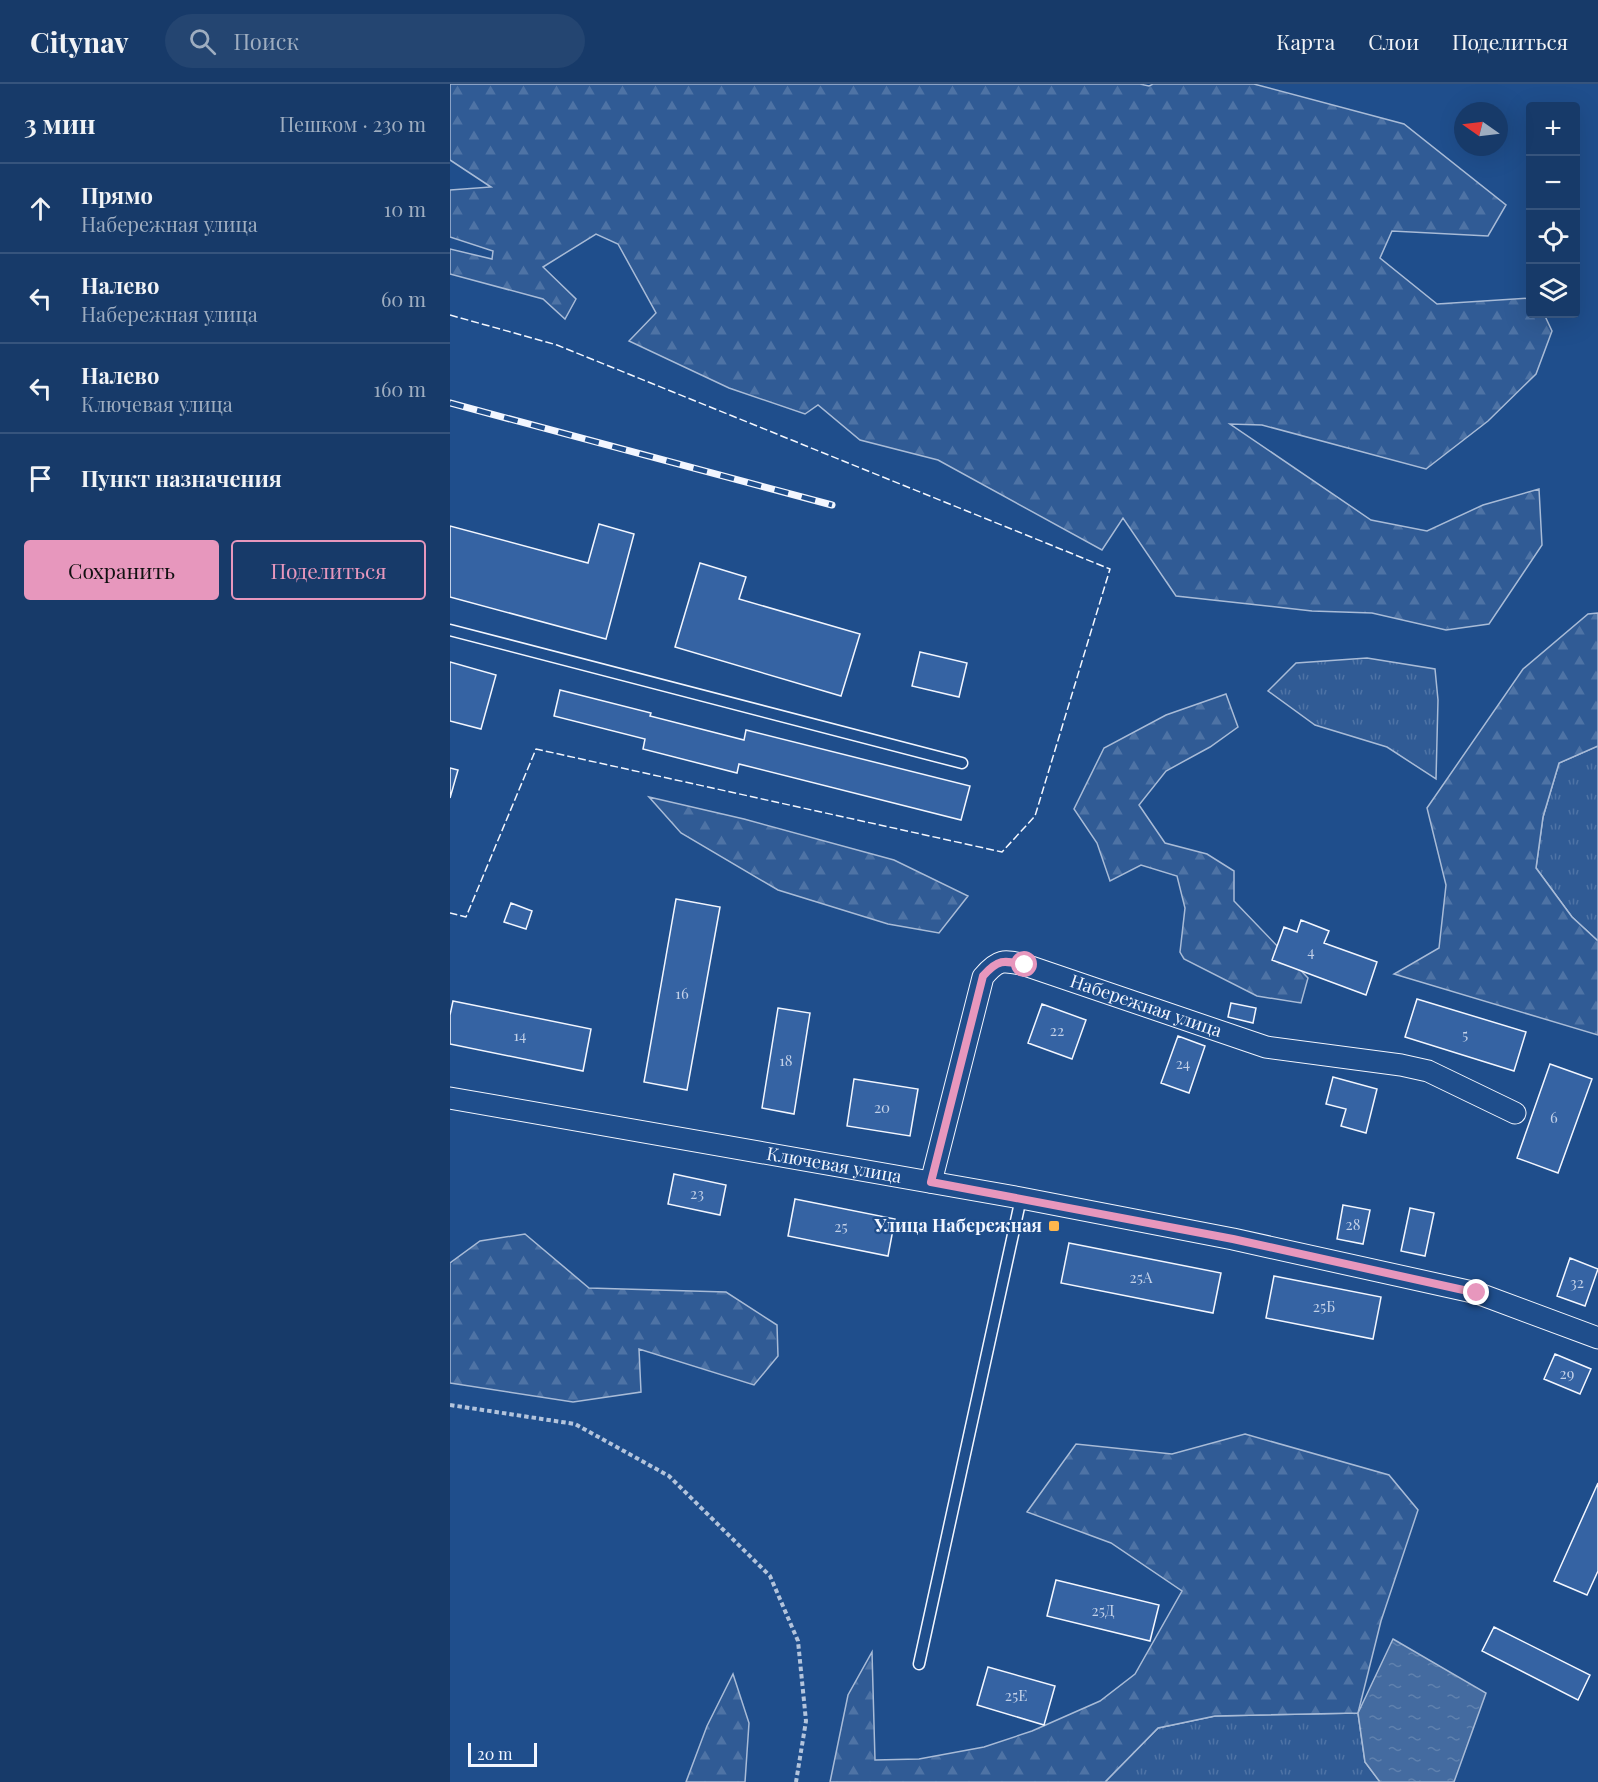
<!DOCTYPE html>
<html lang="ru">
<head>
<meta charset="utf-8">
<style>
	:root { --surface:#173a69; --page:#244571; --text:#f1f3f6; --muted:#9eadc0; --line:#36547d; --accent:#e797bd }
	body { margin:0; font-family:"Playfair Display",serif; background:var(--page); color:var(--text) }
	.controls { position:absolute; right:18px; top:18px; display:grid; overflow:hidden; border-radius:6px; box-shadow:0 6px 24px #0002 }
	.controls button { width:54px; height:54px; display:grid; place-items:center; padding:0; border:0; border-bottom:2px solid var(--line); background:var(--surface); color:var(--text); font:30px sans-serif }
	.compass { position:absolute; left:1004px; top:18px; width:54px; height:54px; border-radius:50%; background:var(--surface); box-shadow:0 6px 24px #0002; rotate:284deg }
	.scale { position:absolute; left:18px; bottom:15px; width:69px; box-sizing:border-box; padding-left:6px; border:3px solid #f2f6ff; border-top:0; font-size:16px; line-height:21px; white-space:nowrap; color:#f2f6ff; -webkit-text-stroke:4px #1f4e8c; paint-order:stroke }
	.stop { position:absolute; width:18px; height:18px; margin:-14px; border:4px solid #e797bd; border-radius:50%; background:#fff }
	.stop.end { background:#e797bd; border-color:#fff; box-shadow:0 2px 6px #0008 }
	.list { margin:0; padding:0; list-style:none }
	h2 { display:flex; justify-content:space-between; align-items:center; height:78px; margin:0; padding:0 24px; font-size:26px }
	h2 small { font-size:20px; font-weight:400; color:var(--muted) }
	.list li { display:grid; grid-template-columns:39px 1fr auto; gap:18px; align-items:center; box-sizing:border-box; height:90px; padding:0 24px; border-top:2px solid var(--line) }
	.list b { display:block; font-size:22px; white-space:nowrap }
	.list p { margin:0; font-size:20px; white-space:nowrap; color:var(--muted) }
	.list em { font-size:20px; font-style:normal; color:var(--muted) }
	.actions { display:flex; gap:12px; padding:18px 24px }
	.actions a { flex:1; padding:14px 0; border:2px solid var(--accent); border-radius:6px; text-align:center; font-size:21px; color:var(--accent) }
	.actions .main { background:var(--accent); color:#111 }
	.icon { flex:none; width:33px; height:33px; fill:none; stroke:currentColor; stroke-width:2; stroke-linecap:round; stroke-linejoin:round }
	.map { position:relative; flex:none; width:1148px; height:1698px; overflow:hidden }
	header { display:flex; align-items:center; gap:36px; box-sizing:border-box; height:84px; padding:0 30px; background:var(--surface); border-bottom:2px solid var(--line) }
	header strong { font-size:28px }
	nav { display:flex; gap:33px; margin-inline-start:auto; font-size:21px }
	.search { width:420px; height:54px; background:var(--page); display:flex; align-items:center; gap:15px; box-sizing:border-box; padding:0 21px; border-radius:33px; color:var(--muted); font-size:22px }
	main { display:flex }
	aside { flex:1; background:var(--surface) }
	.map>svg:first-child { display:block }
	.grass { fill:url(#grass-tufts); stroke:#a8bbd7; stroke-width:1.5 }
	.forest { fill:url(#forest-firs); stroke:#a8bbd7; stroke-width:1.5 }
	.water { fill:url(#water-ripples); stroke:#a8bbd7; stroke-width:1.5 }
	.building { fill:#3563a3; stroke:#f2f6ff; stroke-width:1.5 }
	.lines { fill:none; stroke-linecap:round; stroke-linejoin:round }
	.service-casing { stroke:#f2f6ff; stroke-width:13 }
	.minor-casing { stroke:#f2f6ff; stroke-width:23 }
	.path { stroke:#b3c4dc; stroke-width:4; stroke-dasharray:4.5 3; stroke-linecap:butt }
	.service { stroke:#1f4e8c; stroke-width:10 }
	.minor { stroke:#1f4e8c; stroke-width:21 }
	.rail-casing { stroke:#f2f6ff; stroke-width:7 }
	.rail { stroke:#1f4e8c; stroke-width:4.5; stroke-dasharray:14; stroke-linecap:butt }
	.fence { stroke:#f2f6ff; stroke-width:1.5; stroke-dasharray:8 3; stroke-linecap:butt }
	.route { stroke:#e797bd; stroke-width:8 }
	.poi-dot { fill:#ffb74d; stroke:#1f4e8c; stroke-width:2 }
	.labels { text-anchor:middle; stroke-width:4.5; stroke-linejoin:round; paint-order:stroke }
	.number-label { font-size:15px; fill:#c3d1e8 }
	.street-label { font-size:18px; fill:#f2f6ff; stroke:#1f4e8c }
	.poi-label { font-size:18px; font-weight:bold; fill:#f2f6ff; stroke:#1f4e8c; text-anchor:end }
</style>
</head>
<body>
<header>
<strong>Citynav</strong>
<div class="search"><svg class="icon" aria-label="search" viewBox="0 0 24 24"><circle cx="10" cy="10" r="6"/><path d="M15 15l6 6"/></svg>Поиск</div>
<nav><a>Карта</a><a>Слои</a><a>Поделиться</a></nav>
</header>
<main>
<aside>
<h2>3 мин<small>Пешком · 230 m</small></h2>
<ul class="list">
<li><svg class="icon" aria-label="ahead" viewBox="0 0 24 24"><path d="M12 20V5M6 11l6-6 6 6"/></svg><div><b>Прямо</b><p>Набережная улица</p></div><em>10 m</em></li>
<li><svg class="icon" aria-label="left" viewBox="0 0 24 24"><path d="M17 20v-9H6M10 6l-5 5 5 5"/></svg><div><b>Налево</b><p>Набережная улица</p></div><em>60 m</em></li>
<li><svg class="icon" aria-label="left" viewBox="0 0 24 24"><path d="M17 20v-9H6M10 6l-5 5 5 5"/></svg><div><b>Налево</b><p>Ключевая улица</p></div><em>160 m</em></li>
<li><svg class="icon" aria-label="arrive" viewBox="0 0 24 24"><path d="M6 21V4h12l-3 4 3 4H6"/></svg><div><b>Пункт назначения</b></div></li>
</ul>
<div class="actions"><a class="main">Сохранить</a><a>Поделиться</a></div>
</aside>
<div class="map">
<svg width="1148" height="1698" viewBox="0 0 1148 1698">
	<defs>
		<pattern id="grass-tufts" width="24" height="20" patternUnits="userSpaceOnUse" patternTransform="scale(1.5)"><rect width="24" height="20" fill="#305b95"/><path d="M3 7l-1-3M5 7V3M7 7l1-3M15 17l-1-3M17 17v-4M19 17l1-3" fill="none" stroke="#4e73a5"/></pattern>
		<pattern id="forest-firs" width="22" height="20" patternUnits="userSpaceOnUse" patternTransform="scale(1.5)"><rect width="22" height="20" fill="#305b95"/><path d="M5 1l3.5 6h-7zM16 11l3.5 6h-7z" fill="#4e73a5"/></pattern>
		<pattern id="water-ripples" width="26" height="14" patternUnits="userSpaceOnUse" patternTransform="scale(1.5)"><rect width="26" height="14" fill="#446ba0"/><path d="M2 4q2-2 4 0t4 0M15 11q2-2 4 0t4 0" fill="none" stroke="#5f81ae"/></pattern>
	</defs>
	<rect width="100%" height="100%" fill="#1f4e8c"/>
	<path class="grass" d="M917 574 985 585 988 616 986 695 937 663 865 641 818 607 846 579Z
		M1148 662V857L1122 833 1086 784 1093 733 1109 679Z
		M908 1629 915 1678 930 1698H655L708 1644 765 1632Z"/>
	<path class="forest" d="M0 0H690L699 2 703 0H804L954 40 1056 121 1038 152 942 147 930 174 987 220 1080 214V230H1094L1102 247 1086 290 1038 337 976 385 812 341 780 340 921 436 977 447 1033 421 1089 405 1092 461 1039 540 996 546 922 529 862 527 726 512 673 434 652 466 488 376 410 356 368 321 355 330 279 304 179 257 206 229 168 160 146 150 93 183 126 215 115 235 93 215 0 190V165L42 175 43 167 0 153V106L41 103 0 76Z
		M1148 529V662L1109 679 1093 733 1086 784 1122 833 1148 857V951L944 890 989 864 996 801 977 724 1073 585 1138 530Z
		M776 610 788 643 760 663 716 687 689 721 715 759 757 770 784 787V817L858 894 851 919 807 912 734 875 730 868 735 824 727 792 691 781 660 797 647 759 624 725 654 664 716 631Z
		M199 713 294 735 444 776 518 812 489 849 438 840 328 806 231 749Z
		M75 1150 139 1204 276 1208 327 1241 328 1272 304 1301 189 1265 191 1308 123 1318 0 1299V1179L30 1157Z
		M795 1350 939 1391 968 1426 931 1537 908 1629 765 1632 708 1644 655 1698H380L398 1611 422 1568 425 1676 469 1675 534 1663 582 1647 650 1617 685 1590 732 1507 661 1459 577 1428 626 1360 722 1370Z
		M283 1590 299 1639 295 1698H236L257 1642Z"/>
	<path class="water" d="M943 1555 1036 1609 1004 1698H930L915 1678 908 1629Z"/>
	<path class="building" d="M149 440 184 450 156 555 0 513V442L138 479Z
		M250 479 296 493 289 515 410 550 391 612 225 563Z
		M470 568 517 579 509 613 462 602Z
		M0 578 46 591 31 645 0 637Z
		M110 606 201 629 200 632 294 656 296 646 520 702 511 736 289 680 287 689 193 665 195 655 104 632Z
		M0 684 8 686 0 714Z
		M226 815 270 823 237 1006 194 998Z
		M61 819 82 827 76 845 54 838Z
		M851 836 879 847 874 859 927 878 916 911 822 876 834 843 847 848Z
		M967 915 1076 948 1064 987 955 953Z
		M3 917 141 945 133 987 0 960V931Z
		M781 919 806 924 803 939 778 933Z
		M592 920 636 936 622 975 578 959Z
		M328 924 360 929 344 1030 312 1024Z
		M728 952 755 962 739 1009 711 999Z
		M1100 980 1142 995 1108 1089 1067 1074Z
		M883 993 927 1005 916 1049 891 1042 896 1025 876 1020Z
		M404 995 468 1005 460 1052 397 1042Z
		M224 1090 276 1101 270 1131 218 1120Z
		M345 1115 445 1135 438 1172 338 1152Z
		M893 1121 920 1126 913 1160 887 1155Z
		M960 1124 984 1129 975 1172 951 1167Z
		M619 1159 771 1189 763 1229 611 1199Z
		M1120 1174 1148 1185 1135 1222 1107 1212Z
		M824 1192 931 1213 923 1255 816 1234Z
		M1105 1270 1141 1285 1130 1310 1094 1295Z
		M1148 1399V1487L1137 1511 1104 1497Z
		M606 1496 709 1521 700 1557 597 1532Z
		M1044 1543 1140 1591 1128 1616 1032 1567Z
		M538 1583 605 1602 594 1641 527 1621Z"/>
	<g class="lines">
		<g class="service-casing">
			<path id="service" d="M0 546 512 679
				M469 1580 571 1114"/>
		</g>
		<g class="minor-casing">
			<g id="minor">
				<path id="s1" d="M0 1014 571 1114 783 1155 1027 1209 1148 1254"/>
				<path id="s2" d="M481 1098 533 893C548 875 553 876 575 881L816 963 951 981 978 987 1065 1029"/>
			</g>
		</g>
		<path class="path" d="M0 1321 125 1340 219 1392 320 1492 348 1557 356 1637 346 1698"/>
		<use href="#service" class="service"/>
		<use href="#minor" class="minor"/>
		<g class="rail-casing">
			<path id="rail" d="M0 319 382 421"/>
		</g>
		<use href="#rail" class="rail"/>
		<path class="fence" d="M0 231 107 261 660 485 585 732 552 768 86 665 16 833 0 829"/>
	</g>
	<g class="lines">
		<path class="route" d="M575 881C553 876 548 875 533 892L481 1098 783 1155 1027 1209"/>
	</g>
	<rect class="poi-dot" x="598" y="1136" width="12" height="12" rx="3"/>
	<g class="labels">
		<g class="number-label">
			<text x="861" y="873">4</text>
			<text x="232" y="915">16</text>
			<text x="607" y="952">22</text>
			<text x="1015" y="956">5</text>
			<text x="70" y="957">14</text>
			<text x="336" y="982">18</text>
			<text x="733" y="985">24</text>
			<text x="432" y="1029">20</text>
			<text x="1104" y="1039">6</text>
			<text x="247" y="1115">23</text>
			<text x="903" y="1146">28</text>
			<text x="391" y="1148">25</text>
			<text x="691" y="1199">25А</text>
			<text x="1127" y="1204">32</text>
			<text x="874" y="1228">25Б</text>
			<text x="1117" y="1295">29</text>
			<text x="653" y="1532">25Д</text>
			<text x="566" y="1617">25Е</text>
		</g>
		<g class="street-label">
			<text dy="6" stroke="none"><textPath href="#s2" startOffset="387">Набережная улица</textPath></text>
			<text dy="6" stroke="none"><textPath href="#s1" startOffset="390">Ключевая улица</textPath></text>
		</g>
		<g class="poi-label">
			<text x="592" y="1148">Улица Набережная</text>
		</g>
	</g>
</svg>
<div class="controls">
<button>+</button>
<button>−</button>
<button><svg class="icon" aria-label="locate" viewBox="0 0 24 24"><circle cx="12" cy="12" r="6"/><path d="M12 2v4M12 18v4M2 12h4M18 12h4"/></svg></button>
<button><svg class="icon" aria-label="layers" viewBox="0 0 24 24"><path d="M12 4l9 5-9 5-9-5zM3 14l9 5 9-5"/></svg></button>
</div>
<svg class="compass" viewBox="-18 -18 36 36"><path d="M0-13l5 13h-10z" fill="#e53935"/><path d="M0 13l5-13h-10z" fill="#9eadc0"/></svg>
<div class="scale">20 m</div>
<div class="stop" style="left:575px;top:881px"></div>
<div class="stop end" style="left:1027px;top:1209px"></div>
</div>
</main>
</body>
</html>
